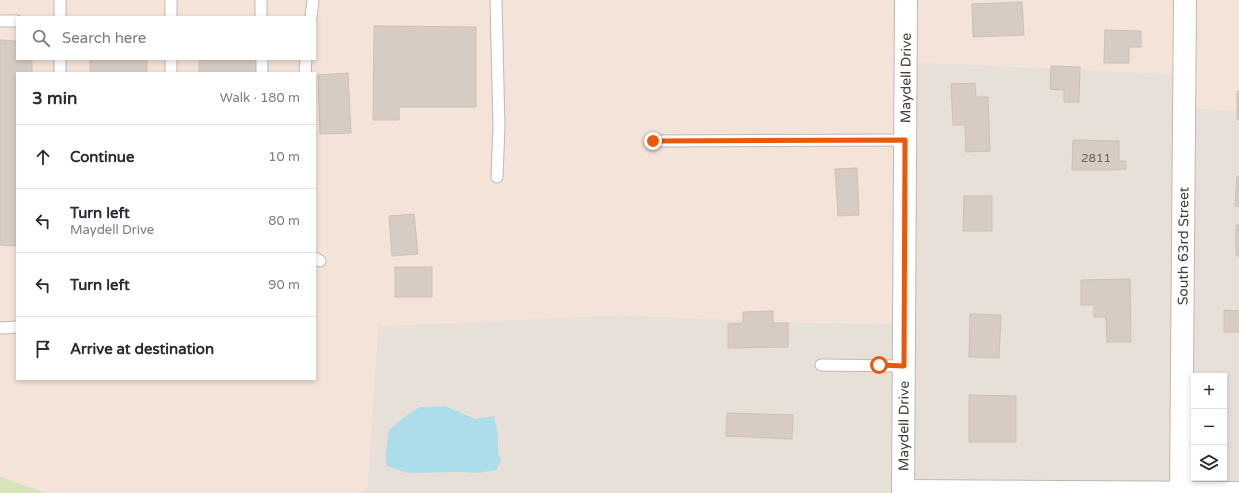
<!DOCTYPE html>
<html lang="en">
<head>
<meta charset="utf-8">
<style>
	:root { --surface:#fff; --page:#f7f7f7; --text:#2b2b33; --muted:#7c7c81; --line:#e1e1e2 }
	body { margin:0; font-family:"Varela Round",sans-serif; background:var(--page); color:var(--text) }
	.controls { position:absolute; right:12px; bottom:12px; display:grid; overflow:hidden; border-radius:0px; box-shadow:0 2px 6px #0003 }
	.controls button { width:36px; height:36px; display:grid; place-items:center; padding:0; border:0; border-bottom:1px solid var(--line); background:var(--surface); color:var(--text); font:20px sans-serif }
	.stop { position:absolute; width:12px; height:12px; margin:-9px; border:3px solid #ea580c; border-radius:50%; background:#fff }
	.stop.end { background:#ea580c; border-color:#fff; box-shadow:0 1px 4px #0008 }
	.list { margin:0; padding:0; list-style:none }
	h2 { display:flex; justify-content:space-between; align-items:center; height:52px; margin:0; padding:0 16px; font-size:17px }
	h2 small { font-size:13px; font-weight:400; color:var(--muted) }
	.list li { display:grid; grid-template-columns:26px 1fr auto; gap:12px; align-items:center; box-sizing:border-box; height:64px; padding:0 16px; border-top:1px solid var(--line) }
	.list b { display:block; font-size:15px; white-space:nowrap }
	.list p { margin:0; font-size:13px; white-space:nowrap; color:var(--muted) }
	.list em { font-size:13px; font-style:normal; color:var(--muted) }
	.icon { flex:none; width:22px; height:22px; fill:none; stroke:currentColor; stroke-width:2; stroke-linecap:round; stroke-linejoin:round }
	.map { position:relative; flex:none; width:1239px; height:493px; overflow:hidden }
	.search { position:absolute; background:var(--surface); box-shadow:0 2px 6px #0003; left:16px; top:16px; width:300px; height:44px; display:flex; align-items:center; gap:10px; box-sizing:border-box; padding:0 14px; border-radius:0px; color:var(--muted); font-size:15px }
	.panel { position:absolute; background:var(--surface); box-shadow:0 2px 6px #0003; left:16px; top:72px; width:300px; height:308px; border-radius:0px }
	.map>svg:first-child { display:block }
	.residential { fill:#e7e0d9; fill-rule:evenodd }
	.commercial { fill:#f3e3d8; fill-rule:evenodd }
	.green { fill:#d7e4b8 }
	.water { fill:#addcea }
	.building { fill:#d7ccc4; stroke:#cec0b5 }
	.lines { fill:none; stroke-linecap:round; stroke-linejoin:round }
	.lane-casing { stroke:#c1b8b1; stroke-width:13 }
	.street-casing { stroke:#c1b8b1; stroke-width:24 }
	.lane { stroke:#fff; stroke-width:11 }
	.street { stroke:#fff; stroke-width:22 }
	.route { stroke:#ea580c; stroke-width:5 }
	.labels { text-anchor:middle; stroke-width:3.5; stroke-linejoin:round; paint-order:stroke }
	.number-label { font-size:12px; fill:#6b625c }
	.street-label { font-size:14px; fill:#473f39; stroke:#fff }
</style>
</head>
<body>
<div class="map">
<svg width="1239" height="493" viewBox="0 0 1239 493">
	<rect width="100%" height="100%" fill="#f4efeb"/>
	<path class="residential" d="M915 62 1175 74 1172 482 912 480Z
		M1193 108 1239 111V482H1191ZM1194 376H1224V478H1194Z
		M620 315 788 322 895 324 894 493H356L367 489 378 326ZM445 406 477 419 498 434V451L501 461 477 473 456 472 385 456 389 430 419 407Z"/>
	<path class="commercial" d="M0 0H896L895 324 788 322 620 315 378 326 367 490 356 493H47L22 485 0 476ZM17 17H315V59H17ZM17 73H315V379H17Z
		M921 0H1175V74L915 62V1Z
		M1194 0H1239V111L1193 108Z"/>
	<path class="green" d="M0 476 22 485 47 493H0Z"/>
	<path class="water" d="M445 406 476 419 494 416 498 434V451L501 461 496 470 477 473 456 472 407 473 387 466 385 456 389 430 403 418 419 407Z"/>
	<path class="building" d="M1022 2 1024 35 973 37 972 4Z
		M374 26 476 27V107H399V120H373Z
		M1105 30 1141 31V47H1129V63H1104Z
		M0 40 17 41V59H32V73H17V246L0 245Z
		M90 59H147V73H90Z
		M199 59H257V73H199Z
		M1051 66 1080 67 1079 102H1064V90L1050 89Z
		M348 73 351 133 320 134 318 75Z
		M975 83 976 97H988L990 151 966 152 965 125H953L951 84Z
		M1237 91H1239V120H1237Z
		M1073 140 1119 141V161H1126V169H1119V170H1072Z
		M857 168 859 215 838 216 835 169Z
		M1237 176H1239V207L1235 206Z
		M964 196H992V231H963Z
		M414 214 418 254 392 256 389 216Z
		M1236 225H1239V256H1236Z
		M395 267H432V297H395Z
		M1130 279 1131 342H1107L1106 317H1094V305H1081V280Z
		M1224 310 1239 311V332H1224Z
		M773 311V323H788V347L728 348V324L743 323V312Z
		M970 314 1001 315 999 358 969 357Z
		M969 395 1016 396V442H969Z
		M727 413 793 415 792 439 726 436Z"/>
	<g class="lines">
		<g class="lane-casing">
			<path id="lane" d="M171 0V17
				M261 0V17
				M496 0 499 127 497 177
				M60 17V0
				M311 17 313 0
				M0 21H17
				M60 59V73
				M171 59V73
				M262 59V73
				M305 73 306 59
				M653 141 905 140
				M315 258 320 261
				M0 328 17 327
				M821 365 904 366"/>
		</g>
		<g class="street-casing">
			<g id="street">
				<path d="M903 491 1239 493"/>
				<path id="s1" d="M1181 492 1185 0"/>
				<path id="s2" d="M903 493 906 0"/>
			</g>
		</g>
		<use href="#lane" class="lane"/>
		<use href="#street" class="street"/>
	</g>
	<g class="lines">
		<path class="route" d="M653 141 905 140 904 366 879 365"/>
	</g>
	<g class="labels">
		<g class="number-label">
			<text x="1096" y="162">2811</text>
		</g>
		<g class="street-label">
			<text dy="5" stroke="none"><textPath href="#s2" startOffset="415">Maydell Drive</textPath></text>
			<text dy="5" stroke="none"><textPath href="#s1" startOffset="246">South 63rd Street</textPath></text>
			<text dy="5" stroke="none"><textPath href="#s2" startOffset="67">Maydell Drive</textPath></text>
		</g>
	</g>
</svg>
<div class="controls">
<button>+</button>
<button>−</button>
<button><svg class="icon" aria-label="layers" viewBox="0 0 24 24"><path d="M12 4l9 5-9 5-9-5zM3 14l9 5 9-5"/></svg></button>
</div>
<div class="stop" style="left:879px;top:365px"></div>
<div class="stop end" style="left:653px;top:141px"></div>
<div class="search"><svg class="icon" aria-label="search" viewBox="0 0 24 24"><circle cx="10" cy="10" r="6"/><path d="M15 15l6 6"/></svg>Search here</div>
<section class="panel">
<h2>3 min<small>Walk · 180 m</small></h2>
<ul class="list">
<li><svg class="icon" aria-label="ahead" viewBox="0 0 24 24"><path d="M12 20V5M6 11l6-6 6 6"/></svg><div><b>Continue</b></div><em>10 m</em></li>
<li><svg class="icon" aria-label="left" viewBox="0 0 24 24"><path d="M17 20v-9H6M10 6l-5 5 5 5"/></svg><div><b>Turn left</b><p>Maydell Drive</p></div><em>80 m</em></li>
<li><svg class="icon" aria-label="left" viewBox="0 0 24 24"><path d="M17 20v-9H6M10 6l-5 5 5 5"/></svg><div><b>Turn left</b></div><em>90 m</em></li>
<li><svg class="icon" aria-label="arrive" viewBox="0 0 24 24"><path d="M6 21V4h12l-3 4 3 4H6"/></svg><div><b>Arrive at destination</b></div></li>
</ul>
</section>
</div>
</body>
</html>
